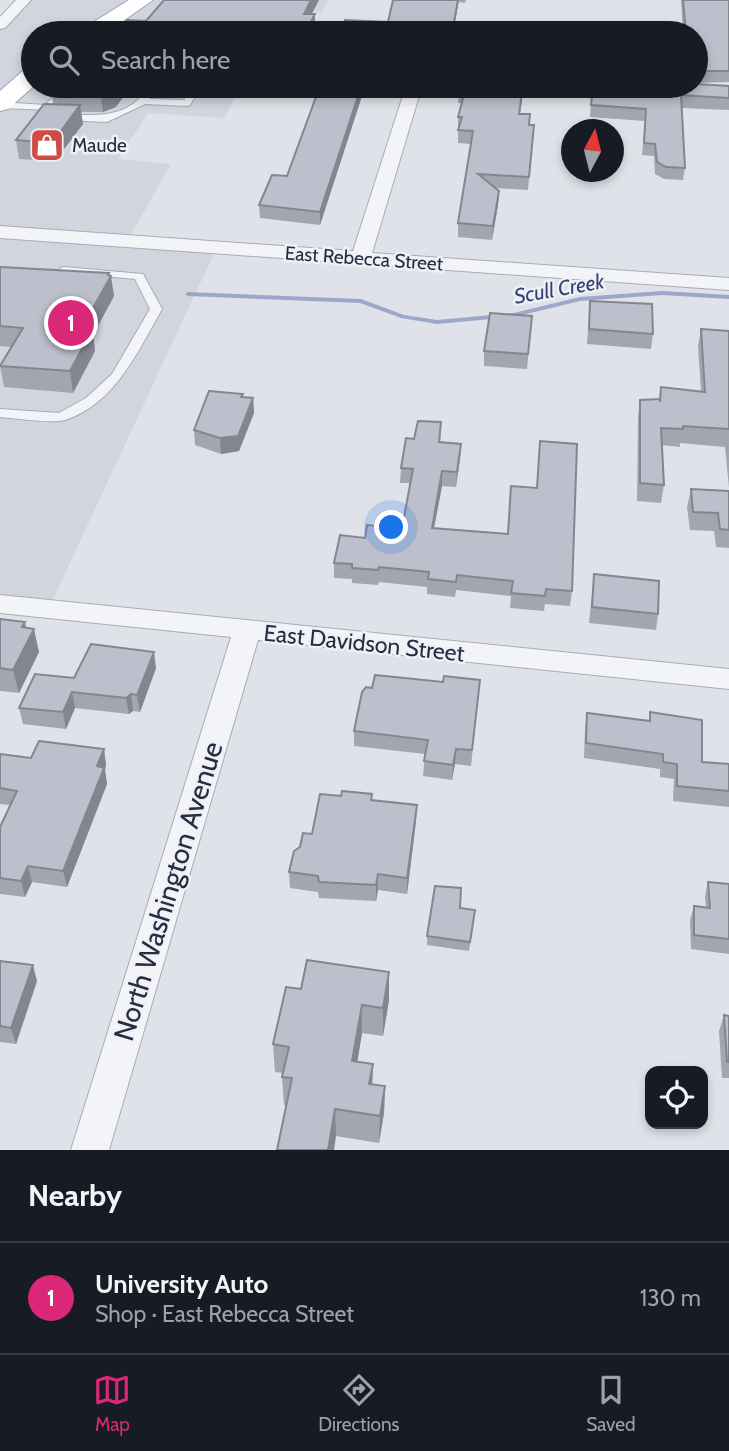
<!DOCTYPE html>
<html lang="en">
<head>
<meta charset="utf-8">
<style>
	:root { --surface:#171b24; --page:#242831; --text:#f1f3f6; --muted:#9ea1a6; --line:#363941; --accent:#db2777 }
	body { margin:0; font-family:Cabin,sans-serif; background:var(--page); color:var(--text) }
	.controls { position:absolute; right:21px; bottom:21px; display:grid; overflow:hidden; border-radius:14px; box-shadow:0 4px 10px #0003 }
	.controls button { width:63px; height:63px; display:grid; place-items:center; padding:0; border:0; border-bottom:2px solid var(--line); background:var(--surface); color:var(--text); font:35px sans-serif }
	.compass { position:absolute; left:561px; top:119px; width:63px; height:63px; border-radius:50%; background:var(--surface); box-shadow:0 4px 10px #0003; rotate:7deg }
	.you { position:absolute; left:392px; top:528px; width:24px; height:24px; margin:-18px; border:5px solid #fff; border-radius:50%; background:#1a73e8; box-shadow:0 0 0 10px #1a73e833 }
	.badge { display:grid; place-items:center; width:46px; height:46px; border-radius:50%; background:var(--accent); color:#fff; font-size:23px; font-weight:700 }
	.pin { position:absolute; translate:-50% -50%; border:4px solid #fff; box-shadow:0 2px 7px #0006 }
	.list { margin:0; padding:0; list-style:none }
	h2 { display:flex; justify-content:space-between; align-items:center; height:91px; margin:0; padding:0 28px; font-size:30px }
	h2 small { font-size:23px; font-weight:400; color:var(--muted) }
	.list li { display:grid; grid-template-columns:46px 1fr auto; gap:21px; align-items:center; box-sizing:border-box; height:112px; padding:0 28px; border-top:2px solid var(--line) }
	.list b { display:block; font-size:26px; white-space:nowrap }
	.list p { margin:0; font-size:23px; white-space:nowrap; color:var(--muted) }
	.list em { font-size:23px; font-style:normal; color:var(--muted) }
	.icon { flex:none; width:38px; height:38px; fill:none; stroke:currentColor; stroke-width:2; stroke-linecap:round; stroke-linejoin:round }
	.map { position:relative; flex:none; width:729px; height:1150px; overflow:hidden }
	.search { position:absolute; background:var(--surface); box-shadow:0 4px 10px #0003; left:21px; right:21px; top:21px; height:77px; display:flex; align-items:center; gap:18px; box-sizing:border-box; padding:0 24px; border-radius:38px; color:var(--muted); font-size:26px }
	.sheet { height:203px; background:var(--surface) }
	nav { display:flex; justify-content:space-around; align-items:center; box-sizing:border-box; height:98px; border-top:2px solid var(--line); background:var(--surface); font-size:19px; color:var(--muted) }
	nav a { display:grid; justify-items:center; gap:4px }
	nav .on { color:var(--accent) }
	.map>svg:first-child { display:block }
	.built { fill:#d2d4de }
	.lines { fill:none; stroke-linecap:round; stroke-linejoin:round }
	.stream { fill:#9ba8ca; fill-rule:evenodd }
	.service-casing { stroke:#a9abb7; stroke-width:2 }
	.minor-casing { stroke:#a9abb7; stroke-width:2 }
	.primary-casing { stroke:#9fa4b5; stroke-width:2 }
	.service { fill:#f3f4f8; fill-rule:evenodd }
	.minor { fill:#f3f4f8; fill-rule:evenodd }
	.primary { fill:#fff; fill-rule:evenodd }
	.wall { fill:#a3a5af }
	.shaded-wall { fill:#84868f }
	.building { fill:#bdc0cc; stroke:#84868f; stroke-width:2 }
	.labels { text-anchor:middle; stroke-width:5; stroke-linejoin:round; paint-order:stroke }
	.far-poi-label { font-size:19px; fill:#292c41; stroke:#f0f1f7; text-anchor:start }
	.far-street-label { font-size:19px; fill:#292c41; stroke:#f0f1f7 }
	.far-water-label { font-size:21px; font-style:italic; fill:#324275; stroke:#f0f1f7 }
	.street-label { font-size:23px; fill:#292c41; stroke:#f0f1f7 }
	.near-street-label { font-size:28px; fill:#292c41; stroke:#f0f1f7 }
</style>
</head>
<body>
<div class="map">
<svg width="729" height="1150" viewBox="0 0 729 1150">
	<rect width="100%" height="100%" fill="#e0e2e9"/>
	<path class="built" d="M24 0H328L322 12 245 8 192 33H33V86H241L224 118 148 113 118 159 171 164 128 240 217 247 48 610 0 604V25Z"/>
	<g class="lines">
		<path class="stream" d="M662 291 729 295V299L662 295 580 301 514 317 437 324 401 318 360 303 188 296 185 294 188 292 361 299 404 315 437 320 514 313 580 297Z"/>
		<g class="service-casing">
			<path id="service" d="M64 86H73L50 110 0 108V102L45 105Z
				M149 86H157L150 99 184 100 193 86H201L190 105 187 106 145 104 107 122 63 120 59 117 63 114C97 116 129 119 149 86Z
				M64 267 143 274 162 309C138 351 115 404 65 420 52 424 15 418 0 417V409L59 413 86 398 112 374 150 309 135 279 60 272V268Z"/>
		</g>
		<g class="minor-casing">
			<path id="minor" d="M16 0H31L5 28 0 29V17Z
				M406 86H422L372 253 729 278V290L0 238V226L353 251Z
				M0 595 729 669V689L258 640 109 1150H71L231 637 0 613Z"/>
		</g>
		<g class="primary-casing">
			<path id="primary" d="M129 0H153L106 33H81L84 28Z
				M33 67 34 86 8 109 0 111V91L25 69Z"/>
		</g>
		<use href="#service" class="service"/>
		<use href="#minor" class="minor"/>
		<use href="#primary" class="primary"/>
	</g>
	<path class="wall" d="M393 0H466L465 3 459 2 388 22Z
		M681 0H729V82L696 83V33H683Z
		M315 14V29L313 33H117L146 21Z
		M60 86H141H131L116 107 103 112H81L83 124 55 161 19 159 16 140 53 104 52 96Z
		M459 86H524L520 114 529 125H534L528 190 495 188 499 191 498 205 492 240 458 237V223L471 144 458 143V117L462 103H458Z
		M592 86H729V110L682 108 685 168 683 180 664 179 655 174 654 156 642 155 645 121 590 117Z
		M361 99 320 225 260 218 259 205Z
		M0 267 109 273 114 296 93 335 95 351 73 393 4 387 0 365 11 347 0 346Z
		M590 301 653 334 651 349 587 344Z
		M532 316 527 369 484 366V351Z
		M701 329 729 331V488L725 447 680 443V447L662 445 664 485 661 503 637 501 638 417 640 400 659 399 661 387 701 391 698 346Z
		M243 394V397L253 398 254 413 239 451 221 454 195 445 194 430Z
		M441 437 440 442 461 444 460 458 456 487 442 486 434 528 572 591 570 606 545 604 544 611 510 608 511 596 456 590 455 597 427 594V587L379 582 378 585 352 583V579L334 578V563L365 538 402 528 410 483H400L401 468 414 439Z
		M691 489 729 491V548L716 547 714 531 690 530 687 507Z
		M594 574 658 614 656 630 589 623Z
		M0 619 26 628 39 652 19 693 0 691Z
		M156 668 140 712 133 711 129 714 75 708 66 729 23 724 19 708 74 678Z
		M480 680 471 766 455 764 452 780 423 776 425 754 354 746V731L372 688Z
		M650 712 702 762 729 764V807L673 801 674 779 660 777V769L584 758 585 728 587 713 649 721Z
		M104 749 106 765 105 770 107 784 67 887 32 882 25 897 0 894V827L10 805 0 804V754L31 758Z
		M372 800 416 821 407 894 378 890 376 901 319 898 318 892 290 888 289 872 300 847 312 834Z
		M708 882 729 884V954L691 949 690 920 694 906 706 908 705 896Z
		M460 908 475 910 469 951 427 945V936Z
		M0 961 37 981 16 1044 0 1042Z
		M389 972V1000L383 1036 362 1033 357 1062 373 1064 372 1084 385 1086 384 1113 379 1143 336 1136 286 1105H284L282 1077 283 1073 275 1072 273 1044 301 989Z
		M724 1015 729 1016V1078H722L719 1031Z"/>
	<path class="shaded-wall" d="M311 0H319L304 29V14Z
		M458 0H459L453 33H452Z
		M315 14V29L313 33H305Z
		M118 86H131L116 107 103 112 101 96Z
		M361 87V99L320 225V212Z
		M80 105 83 124 55 161 52 143Z
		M499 191 498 205 492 240 493 226Z
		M109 273 110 278 111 276 114 296 93 335 95 351 73 393 70 371 81 329Z
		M253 398 254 413 239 451 221 454 220 438Z
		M461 444 460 458 456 487 457 472Z
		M442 471V486L431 543 432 528Z
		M25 622 28 639 34 629 39 652 19 693 13 670 22 627Z
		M154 652 156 668 140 712 137 695Z
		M72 692 75 708 66 729 63 712Z
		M131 694 133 711 129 714 126 698Z
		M104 749 106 765 105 770 107 784 67 887 63 871 97 766Z
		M456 749 455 764 452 780 453 765Z
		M417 805 416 821 407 894V878Z
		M28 866 32 882 25 897 21 881Z
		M378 874V890L376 901V885Z
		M33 965 37 981 16 1044 11 1028Z
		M389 972V1000L383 1036V1008Z
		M362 1005V1033L353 1088 352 1061Z
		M373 1064 372 1091 369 1084Z
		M385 1086 384 1113 379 1143 380 1116Z
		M335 1109 336 1136 334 1150H328Z"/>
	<path class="building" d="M164 0H311L304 14H315L305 33H242L167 27 163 33H117L127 20 146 21Z
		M393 0H458L452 33H386L387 29 386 33H340L345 20 388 22Z
		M683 0H729V71H696V33H686Z
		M696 84 729 86V98L681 95 685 168 666 167 657 162 655 144 644 143 646 109 591 105 593 86H696Z
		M60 86H118L114 91 101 96H52Z
		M320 86 361 87 320 212 259 205 272 175 287 176Z
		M459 86H523L519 114H530L529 125H534L529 177 478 174 499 191 493 226 458 223 473 131 458 130 462 117H458L465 91 458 90Z
		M44 104 80 105 52 143 16 140Z
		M0 267 109 273 108 275 111 276 81 329 92 330 70 371 0 366 23 328 0 326Z
		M590 301 652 304 653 334 589 329Z
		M490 313 532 316 528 354 484 351Z
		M701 329 729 331V429L683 426V429L661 428 664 485 640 483V400L660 399V402L661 387 705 392Z
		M209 391 243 394 241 397 253 398 238 436 220 438 194 430Z
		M418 421 441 422 439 442 461 444 457 472 442 471 432 528 508 534 511 486 537 488 540 441 577 444 572 591 546 589 545 596 511 593 513 581 457 575 456 582 428 579 429 572 379 567 378 570 352 568V564L334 563 340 535 365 538 367 525 402 528 413 469 401 468 406 438 414 439Z
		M691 489 729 491V530L720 529 718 513 693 512Z
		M594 574 659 581 658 614 592 607Z
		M0 619 25 622 22 627 34 629 13 670 0 668Z
		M91 644 154 652 137 695 131 694 126 698 72 692 63 712 19 708 35 674 74 678Z
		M375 675 443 682 444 676 480 680 472 750 456 749 453 765 424 761 428 740 354 731 362 692 366 687 372 688Z
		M650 712 702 720V762L729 764V791L677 786V764L663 762V754L586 743 587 713 650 721Z
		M39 741 104 749 97 766 104 768 63 871 28 866 21 881 0 878V827L17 791 0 788V754L31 758Z
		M342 791 372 794 371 800 417 805 407 878 378 874 376 885 319 882 318 876 289 872 294 851 300 847 303 833 312 834 320 794 341 796Z
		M708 882 729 884V939L694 935V906L710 908Z
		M435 886 461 888 460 908 475 910 470 942 427 936Z
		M307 960 389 972 383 1008 362 1005 352 1061 373 1064 369 1084 385 1086 380 1116 335 1109 328 1150H277L292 1078 282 1077 289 1047 273 1044 286 987 301 989Z
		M0 961 33 965 11 1028 0 1026Z
		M724 1015 729 1016V1062H727Z"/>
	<defs>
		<g id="shop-square" transform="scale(1.75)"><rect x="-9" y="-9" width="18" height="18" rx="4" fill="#cf4c44" stroke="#f0f1f7"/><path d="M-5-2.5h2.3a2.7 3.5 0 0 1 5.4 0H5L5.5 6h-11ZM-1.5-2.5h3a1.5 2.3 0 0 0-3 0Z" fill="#fff"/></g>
	</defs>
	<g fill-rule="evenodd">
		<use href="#shop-square" x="47" y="145"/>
	</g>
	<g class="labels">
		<g class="far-poi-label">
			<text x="72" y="152">Maude</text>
		</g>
		<g class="far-street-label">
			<text transform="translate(364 258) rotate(4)" y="7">East Rebecca Street</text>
		</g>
		<g class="far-water-label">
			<text transform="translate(559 289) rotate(-10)" y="7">Scull Creek</text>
		</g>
		<g class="street-label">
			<text transform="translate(364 643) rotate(6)" y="8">East Davidson Street</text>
		</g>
		<g class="near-street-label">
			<text transform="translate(168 891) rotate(-73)" y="10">North Washington Avenue</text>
		</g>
	</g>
</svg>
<div class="controls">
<button><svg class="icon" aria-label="locate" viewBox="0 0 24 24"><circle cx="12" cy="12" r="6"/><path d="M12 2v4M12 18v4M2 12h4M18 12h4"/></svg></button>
</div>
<svg class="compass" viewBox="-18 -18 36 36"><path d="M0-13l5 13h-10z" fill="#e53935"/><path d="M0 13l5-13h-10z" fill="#9ea1a6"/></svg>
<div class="you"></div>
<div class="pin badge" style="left:71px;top:323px">1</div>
<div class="search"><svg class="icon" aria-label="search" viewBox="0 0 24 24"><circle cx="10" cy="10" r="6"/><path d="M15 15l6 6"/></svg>Search here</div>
</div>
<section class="sheet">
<h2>Nearby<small></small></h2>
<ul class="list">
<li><span class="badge">1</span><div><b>University Auto</b><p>Shop · East Rebecca Street</p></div><em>130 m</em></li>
</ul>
</section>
<nav>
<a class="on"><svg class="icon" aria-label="map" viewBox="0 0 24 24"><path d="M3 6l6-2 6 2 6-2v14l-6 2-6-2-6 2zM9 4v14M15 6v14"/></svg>Map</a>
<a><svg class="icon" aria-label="directions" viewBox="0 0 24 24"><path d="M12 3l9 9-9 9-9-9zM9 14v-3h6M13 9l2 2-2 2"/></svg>Directions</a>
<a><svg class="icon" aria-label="saved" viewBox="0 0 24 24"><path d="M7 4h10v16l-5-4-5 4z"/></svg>Saved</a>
</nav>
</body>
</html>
